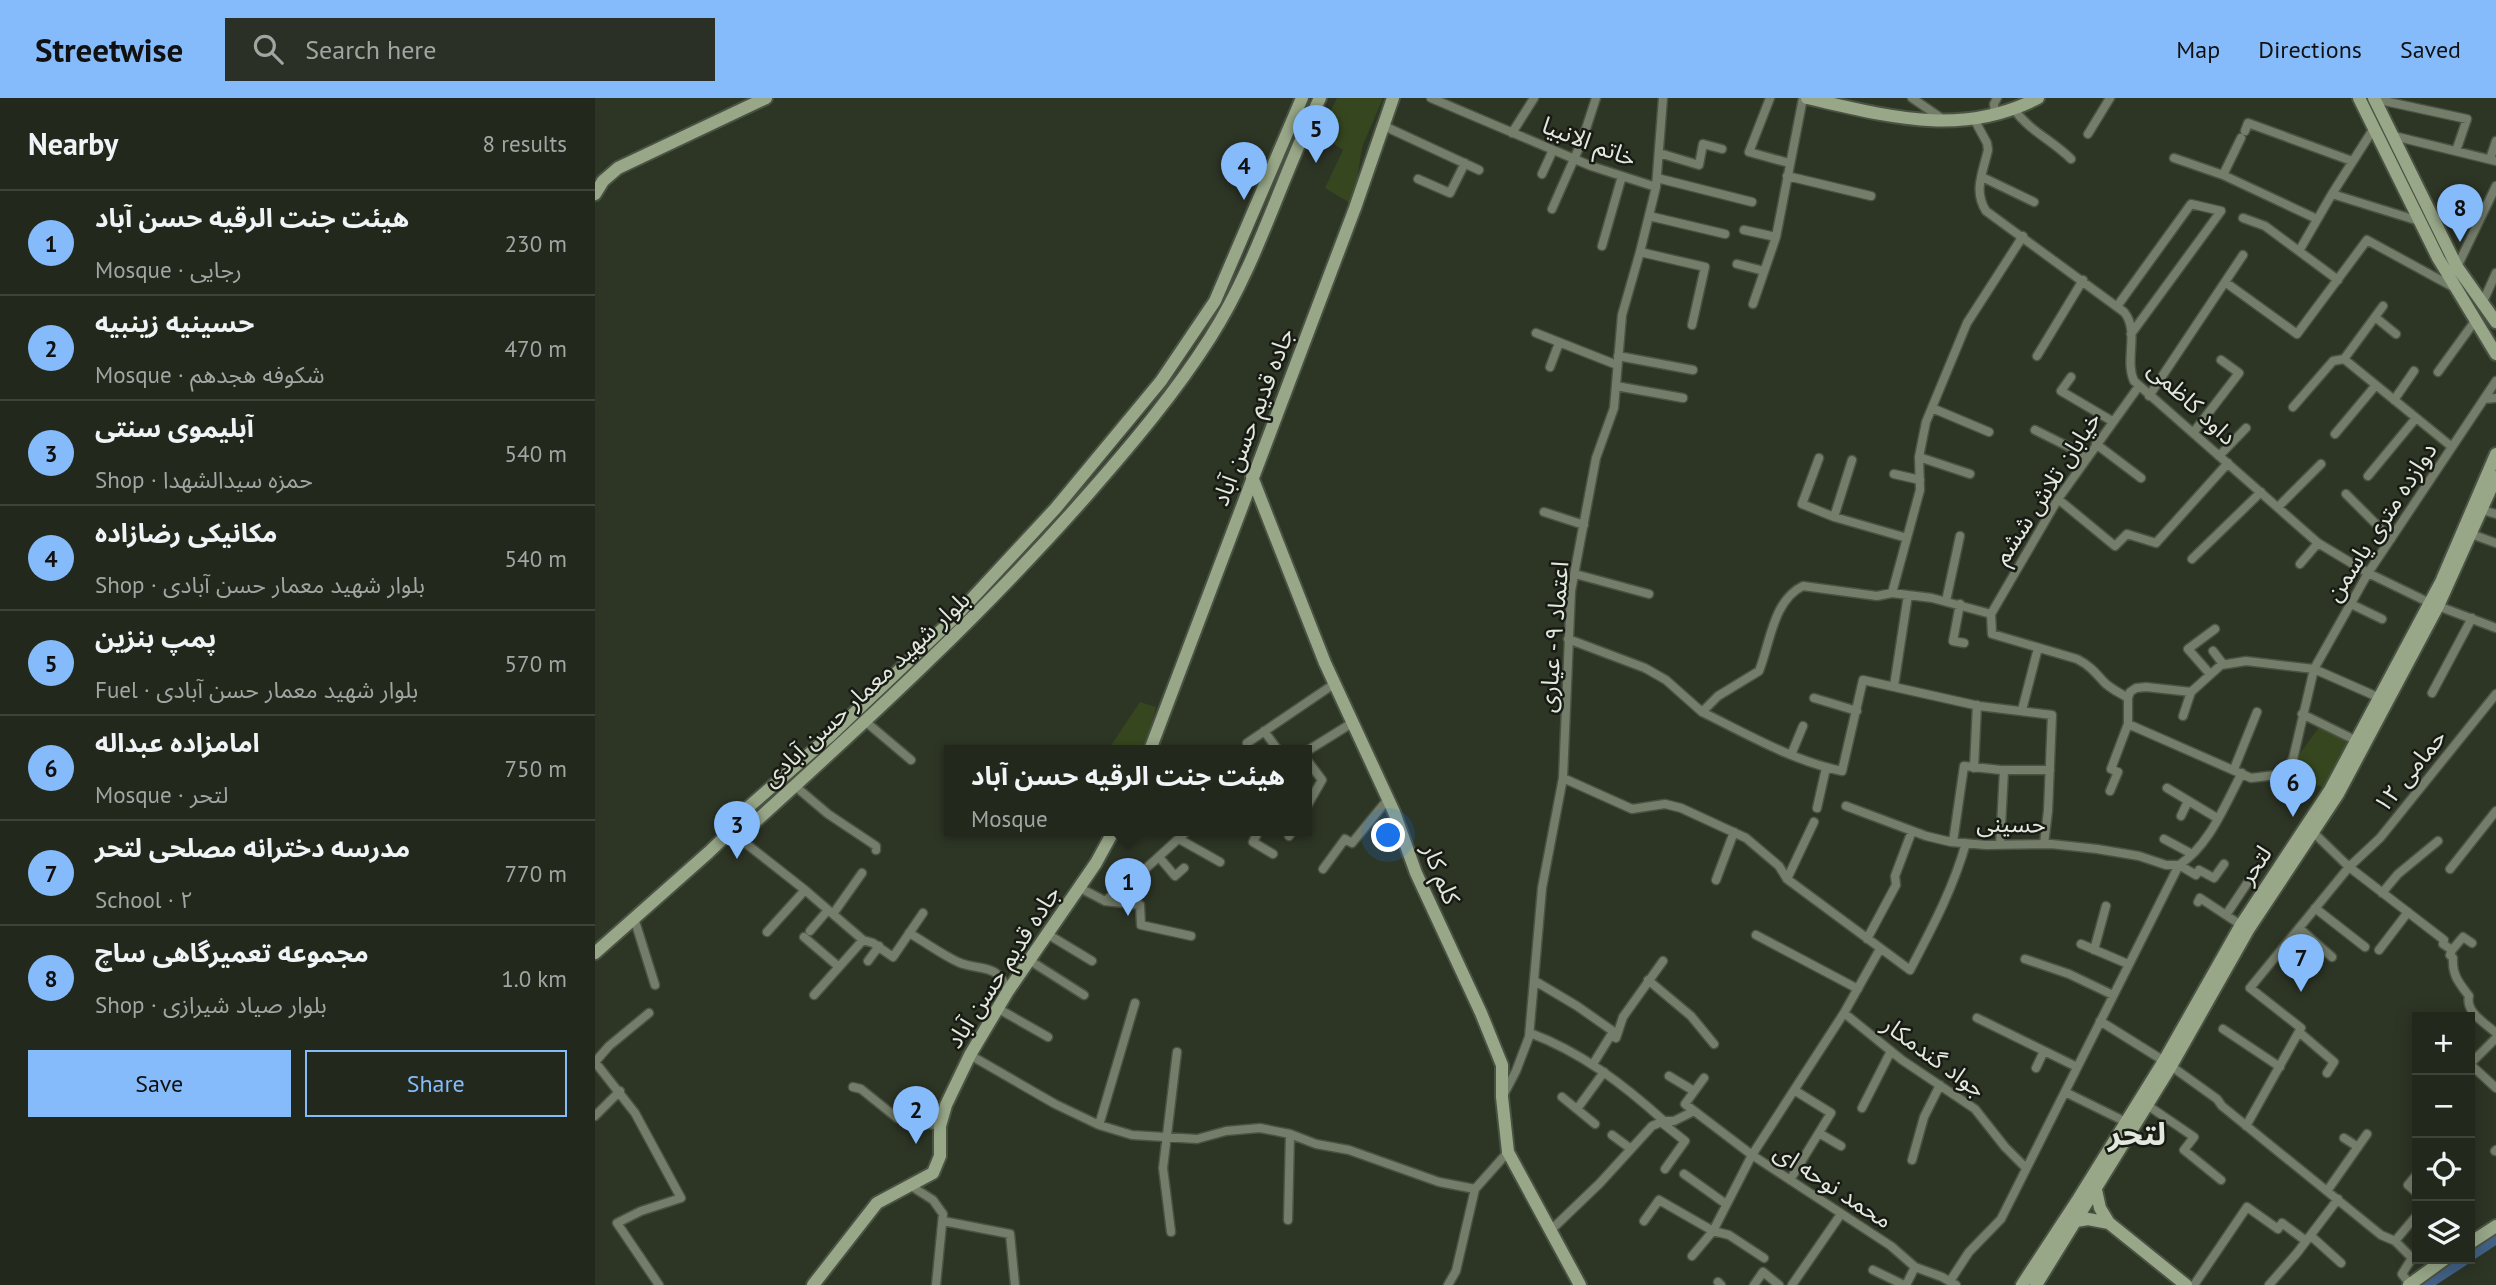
<!DOCTYPE html>
<html lang="en">
<head>
<meta charset="utf-8">
<style>
	:root { --surface:#22281c; --page:#2a3025; --text:#f1f3f6; --muted:#a2a6a3; --line:#3f443b; --accent:#85bbfb }
	body { margin:0; font-family:"PT Sans","Noto Sans Arabic",sans-serif; background:var(--page); color:var(--text) }
	.controls { position:absolute; right:21px; bottom:21px; display:grid; overflow:hidden; border-radius:0px; box-shadow:0 4px 18px #0003 }
	.controls button { width:63px; height:63px; display:grid; place-items:center; padding:0; border:0; border-bottom:2px solid var(--line); background:var(--surface); color:var(--text); font:35px sans-serif }
	.you { position:absolute; left:794px; top:738px; width:24px; height:24px; margin:-18px; border:5px solid #fff; border-radius:50%; background:#1a73e8; box-shadow:0 0 0 10px #1a73e833 }
	.badge { display:grid; place-items:center; width:46px; height:46px; border-radius:50%; background:var(--accent); color:#111; font-size:23px; font-weight:700 }
	.pin { position:absolute; translate:-50% -58px; filter:drop-shadow(0 2px 4px #0008) }
	.pin::after { content:''; position:absolute; top:37px; width:24px; height:21px; background:inherit; clip-path:polygon(0 0,100% 0,50% 100%) }
	.popup { position:absolute; left:349px; top:647px; width:368px; height:91px; box-sizing:border-box; display:grid; place-content:center; border-radius:0px; background:var(--surface); filter:drop-shadow(0 2px 5px #0005); font-size:23px; white-space:nowrap; color:var(--muted) }
	.popup b { font-size:26px; color:var(--text) }
	.popup::after { content:''; position:absolute; left:50%; top:100%; margin-left:-14px; border:14px solid transparent; border-top-color:var(--surface) }
	.list { margin:0; padding:0; list-style:none }
	h2 { display:flex; justify-content:space-between; align-items:center; height:91px; margin:0; padding:0 28px; font-size:30px }
	h2 small { font-size:23px; font-weight:400; color:var(--muted) }
	.list li { display:grid; grid-template-columns:46px 1fr auto; gap:21px; align-items:center; box-sizing:border-box; height:105px; padding:0 28px; border-top:2px solid var(--line) }
	.list b { display:block; font-size:26px; white-space:nowrap }
	.list p { margin:0; font-size:23px; white-space:nowrap; color:var(--muted) }
	.list em { font-size:23px; font-style:normal; color:var(--muted) }
	.actions { display:flex; gap:14px; padding:21px 28px }
	.actions a { flex:1; padding:16px 0; border:2px solid var(--accent); border-radius:0px; text-align:center; font-size:24px; color:var(--accent) }
	.actions .main { background:var(--accent); color:#111 }
	.icon { flex:none; width:38px; height:38px; fill:none; stroke:currentColor; stroke-width:2; stroke-linecap:round; stroke-linejoin:round }
	.map { position:relative; flex:none; width:1901px; height:1187px; overflow:hidden }
	header { display:flex; align-items:center; gap:42px; box-sizing:border-box; height:98px; padding:0 35px; background:var(--accent); color:#111 }
	header strong { font-size:33px }
	nav { display:flex; gap:38px; margin-inline-start:auto; font-size:24px }
	.search { width:490px; height:63px; background:var(--page); display:flex; align-items:center; gap:18px; box-sizing:border-box; padding:0 24px; border-radius:0px; color:var(--muted); font-size:26px }
	main { display:flex }
	aside { flex:1; background:var(--surface) }
	.map>svg:first-child { display:block }
	.green { fill:#36471f }
	.lines { fill:none; stroke-linecap:round; stroke-linejoin:round }
	.river { stroke:#426185; stroke-width:14 }
	.street-casing { stroke:#4a5243; stroke-width:11 }
	.secondary-casing { stroke:#4a5243; stroke-width:16 }
	.street { stroke:#747d6a; stroke-width:8 }
	.secondary { stroke:#98a788; stroke-width:12 }
	.labels { text-anchor:middle; stroke-width:5; stroke-linejoin:round; paint-order:stroke }
	.street-label { font-size:24px; fill:#e3e8de; stroke:#181b14 }
	.district-label { font-size:32px; font-weight:bold; fill:#e3e8de; stroke:#181b14 }
</style>
</head>
<body>
<header>
<strong>Streetwise</strong>
<div class="search"><svg class="icon" aria-label="search" viewBox="0 0 24 24"><circle cx="10" cy="10" r="6"/><path d="M15 15l6 6"/></svg>Search here</div>
<nav><a>Map</a><a>Directions</a><a>Saved</a></nav>
</header>
<main>
<aside>
<h2>Nearby<small>8 results</small></h2>
<ul class="list">
<li><span class="badge">1</span><div><b>هیئت جنت الرقیه حسن آباد</b><p>Mosque · رجایی</p></div><em>230 m</em></li>
<li><span class="badge">2</span><div><b>حسینیه زینبیه</b><p>Mosque · شکوفه هجدهم</p></div><em>470 m</em></li>
<li><span class="badge">3</span><div><b>آبلیموی سنتی</b><p>Shop · حمزه سیدالشهدا</p></div><em>540 m</em></li>
<li><span class="badge">4</span><div><b>مکانیکی رضازاده</b><p>Shop · بلوار شهید معمار حسن آبادی</p></div><em>540 m</em></li>
<li><span class="badge">5</span><div><b>پمپ بنزین</b><p>Fuel · بلوار شهید معمار حسن آبادی</p></div><em>570 m</em></li>
<li><span class="badge">6</span><div><b>امامزاده عبداله</b><p>Mosque · لتحر</p></div><em>750 m</em></li>
<li><span class="badge">7</span><div><b>مدرسه دخترانه مصلحی لتحر</b><p>School · ۲</p></div><em>770 m</em></li>
<li><span class="badge">8</span><div><b>مجموعه تعمیرگاهی ساچ</b><p>Shop · بلوار صیاد شیرازی</p></div><em>1.0 km</em></li>
</ul>
<div class="actions"><a class="main">Save</a><a>Share</a></div>
</aside>
<div class="map">
<svg width="1901" height="1187" viewBox="0 0 1901 1187">
	<rect width="100%" height="100%" fill="#2d3525"/>
	<path class="green" d="M742 0H788L767 49 758 107 730 90 748 52 724 36Z
		M545 604 561 609 550 652H513Z
		M1725 628 1758 646 1733 692 1706 679 1690 703 1676 695Z"/>
	<g class="lines">
		<path class="river" d="M1875 1156 1901 1139
			M1828 1187 1868 1161"/>
		<g class="street-casing">
			<path id="street" d="M836 0 996 68 1061 89
				M1175 0 1154 54 1194 65
				M1317 0 1349 22
				M1780 1 1872 21 1861 53
				M1418 10C1434 33 1457 42 1476 61
				M1400 17 1399 6 1402 0
				M1379 21 1392 45 1393 52C1388 74 1378 93 1391 113L1529 214C1545 233 1529 261 1539 283L1723 445 1773 475 1835 505
				M789 28 884 72
				M1650 33 1653 25 1757 63
				M917 35 939 0
				M1493 36 1515 0
				M1799 38 1901 63
				M1646 40 1628 77 1722 121
				M1064 55 1104 67 1108 46 1127 51
				M1579 60 1628 77
				M1895 61 1901 43
				M947 76 958 52
				M1192 78 1276 98
				M1387 79 1439 104
				M1062 80 1157 104
				M823 81 855 95 870 65
				M1737 96 1779 30
				M957 111 987 43 1001 0
				M1054 118 1130 136
				M1648 120 1670 128 1743 182
				M1149 132 1181 139
				M1007 148 1027 78
				M1704 153 1737 96 1824 123
				M1045 154 1110 169 1097 227
				M1142 166 1169 173
				M1862 169 1901 88
				M1630 184 1702 236 1772 142 1858 189
				M1158 206 1181 139 1208 0
				M1887 206 1901 175
				M1523 207 1596 106 1626 113 1536 236
				M1780 219 1801 236
				M941 235 1022 267
				M1023 258 1098 272
				M1442 258 1488 182
				M1749 261 1857 349
				M955 269 964 245
				M1843 274 1880 223
				M1476 279 1466 293 1517 323
				M1901 283 1889 301 1901 300
				M1021 288 1088 300
				M1554 298 1648 157
				M1799 302 1819 273
				M1698 309 1738 263 1749 261 1788 208
				M1337 310 1394 334
				M1440 332 1492 358
				M1598 335 1644 275 1626 262
				M1740 336 1781 287
				M1501 346 1546 380
				M1624 358 1651 330
				M1324 359 1375 376
				M1224 360 1207 406 1239 419 1312 440
				M1299 376 1325 382
				M1773 378 1821 320
				M1751 396 1796 441
				M1463 401 1520 448 1532 436 1561 445 1633 365
				M1683 409 1726 366
				M1887 412 1901 416
				M949 414 989 427
				M1239 419 1257 362
				M1876 436 1901 445
				M1597 461 1666 394
				M1705 466 1723 445
				M980 476 1054 496
				M1297 495 1325 392 1324 359 1331 324 1372 225 1428 138
				M1351 503 1365 438
				M1365 506 1358 543 1369 545
				M1756 506 1787 521
				M1843 508 1901 530
				M1396 516 1463 401 1544 288
				M973 541 1050 570 1071 582 1107 614 1123 598 1164 573C1175 546 1178 502 1208 488L1282 498 1297 495 1337 500 1396 516 1397 536 1482 561C1494 567 1500 574 1508 583 1514 590 1525 595 1533 600
				M1618 553 1628 566
				M1615 576 1593 551 1620 531
				M1299 588 1313 497
				M1837 595 1877 520
				M1219 600 1262 613
				M1533 600 1535 594 1541 590 1551 589 1596 594 1626 567 1651 563 1719 571 1785 600
				M1427 612 1443 550
				M1107 614C1152 636 1198 663 1247 673L1268 582 1384 608 1457 617 1453 713 1449 746
				M1707 616 1762 643
				M1588 618 1596 594
				M271 624 316 662
				M1533 626V600
				M669 633 683 652
				M652 645 739 586
				M712 653 757 625
				M1196 657 1208 628
				M712 662 727 682 712 708
				M1379 670 1382 607
				M1639 671 1662 614
				M968 680 1037 711 1070 706 1086 710 1151 740 1184 768 1192 781 1315 872C1337 830 1358 791 1371 745
				M200 688 233 716 281 748V752
				M1572 690 1622 720
				M1515 693 1523 674 1516 671 1533 626 1656 680 1681 677 1691 671 1698 661 1719 571 1773 475 1889 301
				M1251 708 1331 738 1356 744 1391 747 1456 746 1502 751 1544 758 1571 767H1584L1601 777 1604 772 1619 780 1629 766
				M1222 710 1231 670
				M1586 718 1593 703
				M664 732 658 744 678 756
				M135 733 210 792 268 842 278 845 298 859 328 815
				M1719 735 1754 769 1849 842 1848 846 1857 852 1855 857 1858 860C1857 877 1864 885 1874 898 1870 914 1890 925 1901 935
				M694 738 698 732
				M584 741 625 764
				M1569 741 1597 756
				M1358 744 1369 668 1406 672H1455
				M1405 747 1409 672
				M564 759 580 778 589 770
				M728 771 750 741 757 745 793 701
				M1855 771 1901 713
				M1192 781 1219 724
				M1121 782 1139 734
				M485 790 510 803 545 807 546 827 596 838
				M1787 795 1803 776 1843 743
				M510 803 547 774 593 732
				M1603 804 1605 800 1646 827
				M1720 810 1770 849
				M238 816 267 775
				M1631 817 1655 781
				M39 820 60 887
				M1704 830 1737 859
				M215 833 233 812
				M172 834 210 792
				M314 835C330 844 346 856 363 864 386 874 401 863 413 893
				M454 837 497 863
				M1161 837 1263 891
				M209 839 244 869
				M1272 841 1301 787 1300 778 1317 733
				M1486 846 1533 866
				M1499 852 1511 808
				M1784 852 1813 814
				M1857 852 1868 839 1877 845
				M1430 861 1474 876 1518 897
				M434 862 489 897
				M273 863 284 848
				M1053 882 1096 918 1119 946
				M940 883 982 908 1022 936
				M219 897 268 842
				M402 910 453 939
				M1249 915 1307 962 1380 1011 1410 1049 1431 1070
				M1382 920 1482 969
				M1505 923 1569 963
				M1628 931 1685 969
				M1704 934 1739 964 1732 975
				M935 935C986 954 1028 986 1069 1023
				M1901 940 1875 966 1901 990
				M375 957 460 1006 504 1027 537 1037 602 1041 631 1033 665 1030 695 1036 721 1046 754 1052 844 1084 880 1091
				M0 964 40 1015 86 1100 46 1113 22 1125 64 1187
				M0 964 14 948 54 915
				M998 966 1016 937 1021 940 1028 919 1068 863
				M1576 968 1622 1001 1627 1008 1786 1137 1800 1143 1817 1160 1807 1176 1815 1186
				M1441 970 1449 953
				M1074 978 1099 993
				M1109 980 1090 1006 1157 1057 1296 1148 1320 1169 1347 1179 1361 1187
				M258 989 266 991 302 1020 345 1028
				M1470 994 1531 1024
				M909 996 921 973 934 939 947 790 968 680 976 493 1001 360 1019 310 1027 217 1045 154 1061 89 1068 0
				M967 999 1000 1026
				M1552 1007 1599 1039 1589 1052 1626 1082
				M1267 1010 1296 953
				M982 1011 1009 974
				M0 1018 25 993
				M1066 1024 1090 1043 1070 1071
				M504 1027 540 905
				M1651 1028 1706 930 1655 890 1754 769 1785 740 1901 596
				M1224 1035 1246 1048
				M1017 1037 1036 1051
				M1749 1040 1763 1049
				M1900 1053 1901 1052
				M1317 1062 1329 1019 1345 987
				M1089 1076 1131 1106
				M1822 1076 1813 1087 1822 1095
				M1195 1082 1236 1015 1199 992
				M316 1088 338 1102 348 1116 341 1187
				M1732 1093 1772 1036
				M693 1122 695 1036
				M348 1123 415 1136 420 1187
				M1049 1123 1064 1102 1118 1133 1134 1137 1169 1160
				M955 1133 1005 1085 1057 1028 1069 1023H1079L1099 1013
				M576 1134 568 1070 582 954
				M1716 1138 1746 1165
				M1800 1143 1822 1117
				M1097 1158 1118 1133 1157 1057 1249 915 1285 851
				M1278 1172 1309 1187
				M1355 1183 1374 1154 1406 1121 1584 767C1615 747 1630 706 1647 675
				M1123 1184 1126 1187
				M853 1187 861 1173 880 1091 913 1054
				M1159 1187 1168 1174 1184 1187
				M1197 1187 1246 1116
				M1311 1187 1320 1169
				M1599 1187 1652 1109 1683 1131 1687 1125 1711 1143
				M1674 1187 1702 1155 1743 1101"/>
		</g>
		<g class="secondary-casing">
			<path id="secondary" d="M1212 0C1292 18 1366 40 1443 0
				M1764 0 1843 160 1901 256
				M1779 0 1862 169 1901 224
				M0 96 8 83 23 70 171 0
				M657 379 730 565 799 714 821 775 886 915 907 967V999L913 1054 985 1187
				M555 652 760 110 798 0
				M137 732 160 724C276 619 391 513 495 394 537 346 580 295 615 240 663 165 686 79 725 0
				M0 855 114 754 137 732 149 713 236 637 359 520 460 411 566 283 620 203 707 0
				M1501 1092 1505 1110 1514 1125
				M1481 1123 1493 1121 1514 1125 1591 1187
				M1875 1145 1901 1128
				M218 1187 282 1105 338 1075 345 1058V1028L351 1007 375 957 413 893 501 765 519 732
				M1427 1187 1484 1100 1569 963 1646 827 1735 692 1846 484 1901 356
				M1441 1187 1576 968 1653 832 1743 696 1843 508 1901 379
				M1814 1187 1850 1161"/>
		</g>
		<use href="#street" class="street"/>
		<use href="#secondary" class="secondary"/>
	</g>
	<g class="labels">
		<g class="street-label">
			<text transform="translate(994 44) rotate(21)" y="8">خاتم الانبیا</text>
			<text transform="translate(1597 305) rotate(43)" y="8">داود کاظمی</text>
			<text transform="translate(658 319) rotate(-69)" y="8">جاده قدیم حسن آباد</text>
			<text transform="translate(1452 390) rotate(-57)" y="8">خیابان تلاش ششم</text>
			<text transform="translate(1786 424) rotate(-57)" y="8">دوازده متری یاسمن</text>
			<text transform="translate(959 539) rotate(-85)" y="8">اعتماد ۹ - عیاری</text>
			<text transform="translate(271 591) rotate(-43)" y="8">بلوار شهید معمار حسن آبادی</text>
			<text transform="translate(1815 673) rotate(-51)" y="8">حمامی ۱۲</text>
			<text transform="translate(1416 726) rotate(1)" y="8">حسینی</text>
			<text transform="translate(1660 767) rotate(-56)" y="8">لتحر</text>
			<text transform="translate(846 776) rotate(68)" y="8">کلم کار</text>
			<text transform="translate(408 869) rotate(-57)" y="8">جاده قدیم حسن آباد</text>
			<text transform="translate(1339 959) rotate(36)" y="8">جواد گندمکار</text>
			<text transform="translate(1238 1088) rotate(33)" y="8">محمد نوحه ای</text>
		</g>
		<g class="district-label">
			<text x="1542" y="1047">لتحر</text>
		</g>
	</g>
</svg>
<div class="controls">
<button>+</button>
<button>−</button>
<button><svg class="icon" aria-label="locate" viewBox="0 0 24 24"><circle cx="12" cy="12" r="6"/><path d="M12 2v4M12 18v4M2 12h4M18 12h4"/></svg></button>
<button><svg class="icon" aria-label="layers" viewBox="0 0 24 24"><path d="M12 4l9 5-9 5-9-5zM3 14l9 5 9-5"/></svg></button>
</div>
<div class="you"></div>
<div class="pin badge" style="left:533px;top:818px">1</div>
<div class="popup"><b>هیئت جنت الرقیه حسن آباد</b>Mosque</div>
<div class="pin badge" style="left:321px;top:1046px">2</div>
<div class="pin badge" style="left:142px;top:761px">3</div>
<div class="pin badge" style="left:649px;top:102px">4</div>
<div class="pin badge" style="left:721px;top:65px">5</div>
<div class="pin badge" style="left:1698px;top:719px">6</div>
<div class="pin badge" style="left:1706px;top:894px">7</div>
<div class="pin badge" style="left:1865px;top:144px">8</div>
</div>
</main>
</body>
</html>
